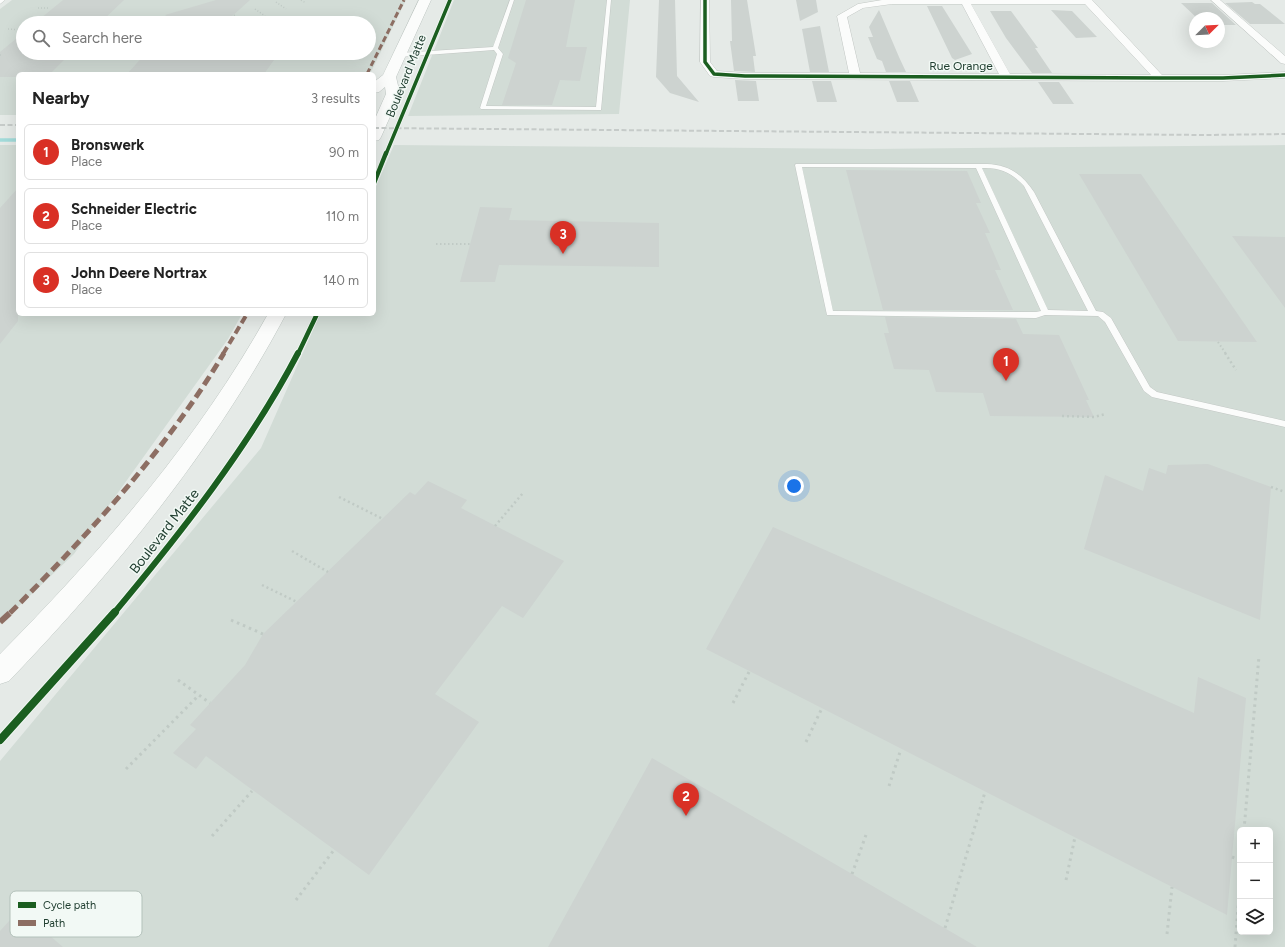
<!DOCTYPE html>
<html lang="en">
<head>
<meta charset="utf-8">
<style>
	:root { --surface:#fff; --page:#f2f2f2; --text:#222; --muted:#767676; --line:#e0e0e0; --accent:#d93025 }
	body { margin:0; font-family:Figtree,sans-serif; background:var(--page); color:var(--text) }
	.controls { position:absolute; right:12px; bottom:12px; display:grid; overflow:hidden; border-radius:6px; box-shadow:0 4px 16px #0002 }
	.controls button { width:36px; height:36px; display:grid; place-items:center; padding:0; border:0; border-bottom:1px solid var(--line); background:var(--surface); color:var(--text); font:20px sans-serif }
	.compass { position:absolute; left:1189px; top:12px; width:36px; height:36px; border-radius:50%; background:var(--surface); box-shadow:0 4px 16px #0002; rotate:66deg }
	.you { position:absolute; left:794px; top:486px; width:14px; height:14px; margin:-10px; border:3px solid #fff; border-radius:50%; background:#1a73e8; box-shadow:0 0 0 6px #1a73e833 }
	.badge { display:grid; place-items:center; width:26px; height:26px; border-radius:50%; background:var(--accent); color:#fff; font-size:13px; font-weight:700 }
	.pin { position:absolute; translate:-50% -33px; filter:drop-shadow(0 1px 2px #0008) }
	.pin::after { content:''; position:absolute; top:21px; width:14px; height:12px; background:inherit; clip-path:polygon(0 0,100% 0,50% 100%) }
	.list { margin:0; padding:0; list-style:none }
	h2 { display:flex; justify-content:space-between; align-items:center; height:52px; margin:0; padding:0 16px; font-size:17px }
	h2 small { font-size:13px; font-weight:400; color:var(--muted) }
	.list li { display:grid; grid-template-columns:26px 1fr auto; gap:12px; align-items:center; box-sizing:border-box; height:56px; margin:0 8px 8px; padding:0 8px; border:1px solid var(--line); border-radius:6px }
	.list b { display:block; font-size:15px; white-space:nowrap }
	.list p { margin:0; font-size:13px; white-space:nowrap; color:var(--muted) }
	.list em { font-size:13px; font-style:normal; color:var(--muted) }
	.icon { flex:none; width:22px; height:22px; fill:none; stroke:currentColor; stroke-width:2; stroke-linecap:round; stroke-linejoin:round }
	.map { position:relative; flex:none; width:1285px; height:947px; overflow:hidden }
	.search { position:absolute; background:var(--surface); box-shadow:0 4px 16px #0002; left:16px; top:16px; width:360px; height:44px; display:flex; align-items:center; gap:10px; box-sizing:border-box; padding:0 14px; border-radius:22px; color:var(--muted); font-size:15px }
	.panel { position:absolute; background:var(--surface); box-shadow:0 4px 16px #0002; left:16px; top:72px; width:360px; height:244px; border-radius:6px }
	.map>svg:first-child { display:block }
	.built { fill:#d2dcd6; fill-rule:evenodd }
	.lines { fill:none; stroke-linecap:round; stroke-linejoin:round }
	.stream { stroke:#a2dbda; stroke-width:3.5 }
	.building { fill:#cdd3d0 }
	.lane-casing { stroke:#c2c7c4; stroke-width:1 }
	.street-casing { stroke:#c2c7c4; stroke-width:1 }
	.secondary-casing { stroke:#bec6c2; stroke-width:1 }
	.path-far3 { stroke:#c0cac5; stroke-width:1.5; stroke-dasharray:1 2; stroke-linecap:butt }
	.path-far2 { stroke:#c0cac5; stroke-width:2; stroke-dasharray:1.5 2.5; stroke-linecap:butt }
	.path-far1 { stroke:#c0cac5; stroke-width:2.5; stroke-dasharray:2 3; stroke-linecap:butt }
	.path { stroke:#c0cac5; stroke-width:3; stroke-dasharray:2.5 4; stroke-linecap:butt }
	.lane { fill:#fbfcfb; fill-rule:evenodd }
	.street { fill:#fbfcfb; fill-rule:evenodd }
	.secondary { fill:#fbfcfb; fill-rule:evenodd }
	.rail { stroke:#c6cbc9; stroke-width:2; stroke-dasharray:5 2.5; stroke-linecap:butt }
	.quiet-far3 { stroke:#8d6e63; stroke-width:3; stroke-dasharray:6 3; stroke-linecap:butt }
	.quiet-far2 { stroke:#8d6e63; stroke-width:4; stroke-dasharray:8 4; stroke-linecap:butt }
	.quiet-far1 { stroke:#8d6e63; stroke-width:5; stroke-dasharray:10 5; stroke-linecap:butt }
	.quiet { stroke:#8d6e63; stroke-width:6; stroke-dasharray:13 6; stroke-linecap:butt }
	.cycleway-far3-casing { stroke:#f2f9f5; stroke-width:5 }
	.cycleway-far2-casing { stroke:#f2f9f5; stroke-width:6 }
	.cycleway-far1-casing { stroke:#f2f9f5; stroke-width:8 }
	.cycleway-casing { stroke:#f2f9f5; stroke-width:10 }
	.cycleway-far3 { stroke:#1b5e20; stroke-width:3.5 }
	.cycleway-far2 { stroke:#1b5e20; stroke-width:4.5 }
	.cycleway-far1 { stroke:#1b5e20; stroke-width:6 }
	.cycleway { stroke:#1b5e20; stroke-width:8 }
	.labels { text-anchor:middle; stroke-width:3; stroke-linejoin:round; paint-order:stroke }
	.far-street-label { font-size:12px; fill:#213f31; stroke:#f2f9f5 }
	.street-label { font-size:14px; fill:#213f31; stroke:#f2f9f5 }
	.key { fill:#f2f9f5; stroke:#b3c1ba; stroke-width:1 }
	.key-label { font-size:11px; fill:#213f31 }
</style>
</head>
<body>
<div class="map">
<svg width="1285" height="947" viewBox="0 0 1285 947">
	<rect width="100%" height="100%" fill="#e5eae7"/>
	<path class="built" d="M12 0H406L370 74H18V115H0V9ZM23 23H369V53H23Z
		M454 0H630L619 114 408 116Z
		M0 145H18V314H242L228 339 74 554 0 624Z
		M394 145 872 149 1285 145V947H0V761L261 448 320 314H374V191ZM1240 830H1270V932H1240Z"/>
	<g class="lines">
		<path class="stream" d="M0 140H18"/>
	</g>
	<path class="building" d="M63 0H124L100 23H35Z
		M216 0H250L230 18 208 23H175L165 15Z
		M526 0H575L566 47H587L580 81 560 80 552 105H502L516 63 508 58Z
		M659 0H675L677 76 699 102 670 93 656 77Z
		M731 0H747L756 56H753L755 72 734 71 730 41H732Z
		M796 0H816L818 12 800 21Z
		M1252 2 1255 4H1260L1285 24H1250L1225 3Z
		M1181 3H1212L1236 25H1219V18H1197Z
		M927 6H942L972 54 955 60 952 58Z
		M879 10 899 57 906 72H886L882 61 877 59 868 37H873L869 27Z
		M1051 10 1072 11 1097 37 1076 38Z
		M990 11H1011L1038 48H1035L1052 73H1032L1006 38Z
		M820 26 829 72H810L802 29Z
		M23 33V53H71L50 74H18V77H0V52Z
		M146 53H279L264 74H127Z
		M735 80 756 81 759 101H738Z
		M812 81H831L837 102H817Z
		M889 81H910L919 102H897Z
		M1038 82H1059L1074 104H1053Z
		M846 170 967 171 981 203H976L990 233H985L1001 270H995L1013 310H883Z
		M1079 174H1141L1257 342 1178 341Z
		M18 188V321L0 344V208Z
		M480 207 512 208 509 220 659 223V267L499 265 495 282H460Z
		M1232 236 1285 237V308Z
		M885 317 1016 319 1023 334 1059 335 1089 400H1086L1094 417 990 416 983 393 936 392 929 370 894 369 884 333H889Z
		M1208 464 1271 487 1260 620 1084 549 1105 475 1143 491 1149 468 1166 474 1168 465Z
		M428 481 467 500 461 508 564 561 523 618 502 606 435 694 479 722 369 875 206 756 196 769 173 753 196 729 190 725 245 665 263 634 410 492 415 495Z
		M773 527 1194 713 1198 677 1246 698 1227 915 706 649Z
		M652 758 852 874 977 947H548Z
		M20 909 42 929 63 947H0V931Z"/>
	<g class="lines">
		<g class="lane-casing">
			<path id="lane" d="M510 0H514L498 48 503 54 486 106 596 107 607 0H611L601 110 481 109 480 108 497 54 494 50 399 57 396 55 399 53 493 47Z
				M796 164H987C1009 165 1022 174 1034 192L1096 311 1103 312 1111 318 1150 387 1157 392 1285 421V427L1152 397 1144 391 1105 322 1098 316 1045 315 1036 318 827 315 795 165ZM802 167 976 168 1041 311 1036 312 833 311ZM982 168C1000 167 1012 173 1024 186L1088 311 1048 310Z"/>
		</g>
		<g class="street-casing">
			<path id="street" d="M0 0H5L0 4Z
				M701 0H709L710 62 717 71 745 73H849L837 16 858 4 882 0H1092L1162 75H1223L1285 72V78L1223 81H1159L745 79 714 77 710 76 700 62ZM892 4H962L999 74 860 73 847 17 863 8ZM971 4H1085L1151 75 1010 74Z
				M1211 0H1220L1285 56V64L1281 63Z"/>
		</g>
		<g class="secondary-casing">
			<path id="secondary" d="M419 0H431L396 77 400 94 381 137 379 140 374 141V121L386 94 385 87 379 92 374 93V82L383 75Z
				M268 314H286C214 450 115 570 9 681L0 684V654C101 552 198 440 268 314Z"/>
		</g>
		<path class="path-far3" d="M301 0 306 3
			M276 2 286 9
			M38 8H49
			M255 9 265 16
			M234 15 244 23
			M8 29 23 30
			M0 55H3
			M274 59H293"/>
		<path class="path-far2" d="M436 244H470
			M1218 342 1226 354"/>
		<path class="path-far1" d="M1225 353 1236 370
			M1062 416 1094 417 1106 414
			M1271 487 1285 492
			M339 497 383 519
			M495 526 523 493
			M292 551 328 572
			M262 585 297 602"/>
		<path class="path" d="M231 620 263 634
			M178 680 210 703
			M733 703 749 672
			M806 742 822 708
			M126 769 199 695
			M889 786 901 749
			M1244 830 1259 656
			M212 836 252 791
			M1232 857 1240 860
			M852 874 867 832
			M1066 880 1075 837
			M296 900 334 850
			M945 928 985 792
			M1167 934 1172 887
			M1235 947 1240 882"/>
		<use href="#lane" class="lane"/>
		<use href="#street" class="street"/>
		<use href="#secondary" class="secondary"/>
		<path class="rail" d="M0 125H18
			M374 128 1205 135 1285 134"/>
		<path class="quiet-far3" d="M367 74 404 0"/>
		<path class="quiet-far2" d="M223 354 247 314"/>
		<path class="quiet-far1" d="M10 613C89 534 167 449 224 353"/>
		<path class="quiet" d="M0 622 11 612"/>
		<g class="cycleway-far3-casing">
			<path id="cycleway-far3" d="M705 0V62L714 74 745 76 1159 78H1223L1285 75
				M386 154 450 0"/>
		</g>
		<g class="cycleway-far2-casing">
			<path id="cycleway-far2" d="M374 183 386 153
				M298 354 317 314"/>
		</g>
		<g class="cycleway-far1-casing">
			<path id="cycleway-far1" d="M114 613C181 533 250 445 298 353"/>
		</g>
		<g class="cycleway-casing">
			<path id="cycleway" d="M0 740 115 612"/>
		</g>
		<use href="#cycleway-far3" class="cycleway-far3"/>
		<use href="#cycleway-far2" class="cycleway-far2"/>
		<use href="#cycleway-far1" class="cycleway-far1"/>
		<use href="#cycleway" class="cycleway"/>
	</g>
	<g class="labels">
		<g class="far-street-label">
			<text x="961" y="70">Rue Orange</text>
			<text transform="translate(406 76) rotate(-68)" y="4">Boulevard Matte</text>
		</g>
		<g class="street-label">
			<text transform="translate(164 531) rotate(-52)" y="5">Boulevard Matte</text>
		</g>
	</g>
	<rect x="10" y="891" width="132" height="46" rx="6" class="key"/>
	<rect x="18" y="902" width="18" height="6" fill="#1b5e20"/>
	<rect x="18" y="920" width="18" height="6" fill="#8d6e63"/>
	<g class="key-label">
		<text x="43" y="909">Cycle path</text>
		<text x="43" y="927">Path</text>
	</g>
</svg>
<div class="controls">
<button>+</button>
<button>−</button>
<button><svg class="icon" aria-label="layers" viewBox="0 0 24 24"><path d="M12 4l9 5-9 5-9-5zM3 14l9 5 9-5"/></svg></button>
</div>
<svg class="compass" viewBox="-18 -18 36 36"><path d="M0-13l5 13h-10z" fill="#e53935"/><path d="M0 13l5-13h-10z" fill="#767676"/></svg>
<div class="you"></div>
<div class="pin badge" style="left:1006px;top:381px">1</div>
<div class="pin badge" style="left:686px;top:816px">2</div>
<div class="pin badge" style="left:563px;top:254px">3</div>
<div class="search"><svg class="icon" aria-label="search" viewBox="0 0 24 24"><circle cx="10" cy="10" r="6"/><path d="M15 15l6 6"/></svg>Search here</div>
<section class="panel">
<h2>Nearby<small>3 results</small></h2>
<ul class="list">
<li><span class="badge">1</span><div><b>Bronswerk</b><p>Place</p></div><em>90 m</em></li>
<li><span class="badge">2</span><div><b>Schneider Electric</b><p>Place</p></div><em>110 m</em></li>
<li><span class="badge">3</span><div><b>John Deere Nortrax</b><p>Place</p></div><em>140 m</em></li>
</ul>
</section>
</div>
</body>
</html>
